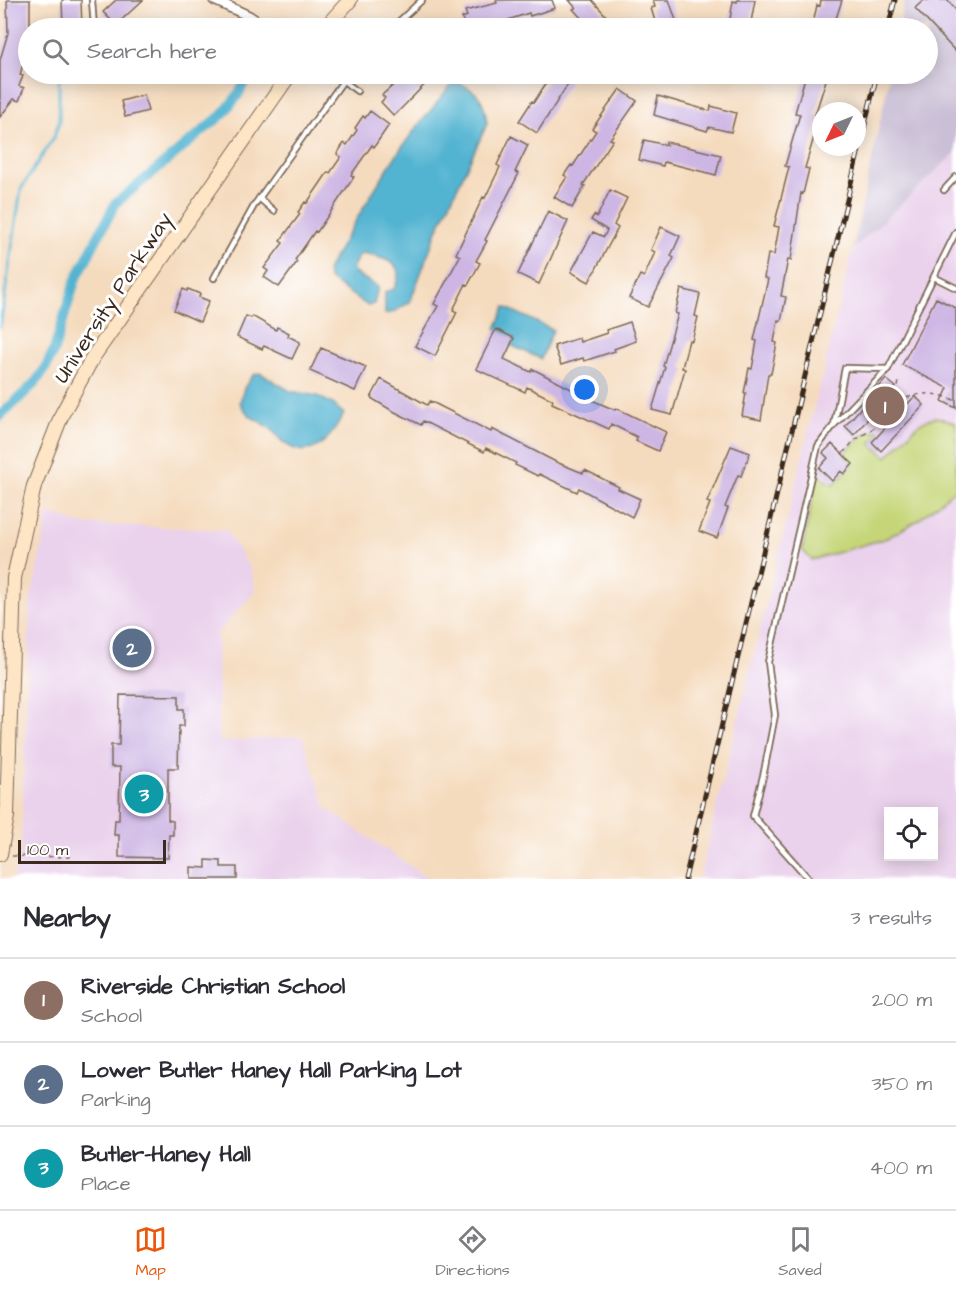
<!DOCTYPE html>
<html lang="en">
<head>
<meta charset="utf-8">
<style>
	:root { --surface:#fff; --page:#f7f7f7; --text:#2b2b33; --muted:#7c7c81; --line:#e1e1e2; --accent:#ea580c }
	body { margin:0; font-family:"Architects Daughter",sans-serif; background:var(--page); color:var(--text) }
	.controls { position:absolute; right:18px; bottom:18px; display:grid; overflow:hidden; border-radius:0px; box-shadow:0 3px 15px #0003 }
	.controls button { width:54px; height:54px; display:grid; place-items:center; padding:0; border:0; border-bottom:2px solid var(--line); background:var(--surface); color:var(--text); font:30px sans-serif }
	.compass { position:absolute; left:812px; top:102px; width:54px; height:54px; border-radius:50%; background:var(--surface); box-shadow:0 3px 15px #0003; rotate:227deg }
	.scale { position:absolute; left:18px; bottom:15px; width:148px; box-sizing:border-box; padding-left:6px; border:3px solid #3b2a1e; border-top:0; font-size:16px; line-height:21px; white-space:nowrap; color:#3b2a1e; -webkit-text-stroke:4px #fff; paint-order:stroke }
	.you { position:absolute; left:585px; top:390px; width:21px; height:21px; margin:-15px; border:4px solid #fff; border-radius:50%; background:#1a73e8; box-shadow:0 0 0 9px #1a73e833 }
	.badge { display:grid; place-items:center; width:39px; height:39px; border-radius:50%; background:var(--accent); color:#fff; font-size:20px; font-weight:700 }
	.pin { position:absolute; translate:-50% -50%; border:3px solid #fff; box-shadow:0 2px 6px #0006 }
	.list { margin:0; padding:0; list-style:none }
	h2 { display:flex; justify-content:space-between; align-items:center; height:78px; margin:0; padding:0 24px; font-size:26px }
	h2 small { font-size:20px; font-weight:400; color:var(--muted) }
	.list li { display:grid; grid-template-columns:39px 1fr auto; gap:18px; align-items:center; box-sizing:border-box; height:84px; padding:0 24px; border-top:2px solid var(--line) }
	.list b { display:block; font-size:22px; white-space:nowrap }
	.list p { margin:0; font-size:20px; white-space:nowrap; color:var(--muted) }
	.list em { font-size:20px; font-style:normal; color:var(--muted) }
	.icon { flex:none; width:33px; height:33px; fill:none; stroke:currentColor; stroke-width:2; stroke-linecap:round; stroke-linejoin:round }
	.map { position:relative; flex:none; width:956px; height:879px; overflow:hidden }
	.search { position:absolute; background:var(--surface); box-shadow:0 3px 15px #0003; left:18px; right:18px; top:18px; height:66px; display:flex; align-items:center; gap:15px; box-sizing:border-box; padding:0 21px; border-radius:33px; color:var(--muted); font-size:22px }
	.sheet { height:330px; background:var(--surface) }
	nav { display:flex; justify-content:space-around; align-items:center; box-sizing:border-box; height:84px; border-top:2px solid var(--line); background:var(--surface); font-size:16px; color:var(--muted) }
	nav a { display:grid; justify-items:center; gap:3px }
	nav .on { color:var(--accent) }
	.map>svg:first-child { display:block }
	.built { fill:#ead1ec; fill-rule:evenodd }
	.industrial { fill:#cabfd6 }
	.green { fill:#c5d577; stroke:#80804a; stroke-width:1.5 }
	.water { fill:#52b4d1; stroke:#466f78; stroke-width:1.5 }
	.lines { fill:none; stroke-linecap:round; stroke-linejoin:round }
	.stream { stroke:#52b4d1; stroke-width:3 }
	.canal { stroke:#52b4d1; stroke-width:10 }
	.building { fill:#cdb6e4 }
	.service-casing { stroke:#7c6856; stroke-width:8 }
	.minor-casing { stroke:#7c6856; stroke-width:12 }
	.secondary-casing { stroke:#7c6856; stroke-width:16 }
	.path { stroke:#7c6856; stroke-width:1.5; stroke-dasharray:4.5 4.5; stroke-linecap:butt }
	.service { stroke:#fff; stroke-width:4.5 }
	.minor { stroke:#fff; stroke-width:9 }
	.secondary { stroke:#fde5c5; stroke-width:14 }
	.rail-casing { stroke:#3b2a1e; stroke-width:5 }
	.rail { stroke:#fff; stroke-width:3; stroke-dasharray:9; stroke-linecap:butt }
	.labels { text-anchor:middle; stroke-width:6; stroke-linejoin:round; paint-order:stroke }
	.street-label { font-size:22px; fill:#3b2a1e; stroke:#fff }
</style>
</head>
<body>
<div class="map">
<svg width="956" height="879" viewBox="0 0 956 879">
	<rect width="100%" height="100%" fill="#fff"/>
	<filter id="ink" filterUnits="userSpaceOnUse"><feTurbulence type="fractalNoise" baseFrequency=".0167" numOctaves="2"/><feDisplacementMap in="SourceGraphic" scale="12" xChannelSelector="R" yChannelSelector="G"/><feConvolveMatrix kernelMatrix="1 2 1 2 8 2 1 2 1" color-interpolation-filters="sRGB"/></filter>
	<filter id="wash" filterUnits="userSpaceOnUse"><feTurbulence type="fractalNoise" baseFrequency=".008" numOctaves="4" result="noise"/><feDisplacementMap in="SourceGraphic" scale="24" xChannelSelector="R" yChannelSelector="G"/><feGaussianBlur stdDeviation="1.35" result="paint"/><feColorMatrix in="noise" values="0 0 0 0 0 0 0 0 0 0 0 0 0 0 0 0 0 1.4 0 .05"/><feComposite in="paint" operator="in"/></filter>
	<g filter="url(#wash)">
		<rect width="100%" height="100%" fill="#f5dbbe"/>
		<path class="built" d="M956 152V879H699L853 249ZM888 812H934V856H888Z
			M49 513 80 524 226 530 251 570 255 591 217 634 219 742 302 736 326 808 429 879H13L21 852 30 604Z"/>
		<path class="industrial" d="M905 0H956V152L853 249 890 74H928V28H899Z"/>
		<path class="green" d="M936 417 956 423V489L917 521 887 538 812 560 802 550 817 475 820 474 826 481 834 484 853 464 844 455C850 445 860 438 869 431L875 432 877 430 881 433 870 443 887 457 920 423Z"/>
		<path class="water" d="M456 82C479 91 485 100 487 124L436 233 410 302 394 312 385 314V292L394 289C408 261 384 259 363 253L359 256 353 266V272L378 287 374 304 368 306 329 279 327 271 333 259C364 208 392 154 432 109 440 99 445 90 456 82Z
			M505 307 553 330 541 359 510 345 514 338 496 329Z
			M260 373 290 391 317 396 333 404 344 414C332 437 312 464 284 443 279 439 276 433 271 429 259 419 249 420 240 403L244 388 253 375Z"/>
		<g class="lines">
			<path class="stream" d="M0 327 21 189 54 137 59 122V75"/>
			<path class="canal" d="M0 416 35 383 46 367 54 350 75 281 115 204 223 114 238 95 249 74"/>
		</g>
		<g id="blocks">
			<path class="building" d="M7 0H30V28H28V45L20 75 23 76 19 86 24 88 19 101 14 99 0 117V60L8 33Z
				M62 0H81L82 28H63Z
				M116 0H143L116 25 103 12Z
				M496 0H552L555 8 530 16 529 13 496 24V26L488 28H465L462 18 467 16 465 11 497 3Z
				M569 0H592L609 19 600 28H591L573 9 576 8Z
				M653 0H669L678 26 657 28 651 8 655 7Z
				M737 0H755L750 28 729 25 733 1 737 2Z
				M821 0H842L833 28H812L817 5 820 6Z
				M924 0H947L956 10V52L915 8Z
				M406 74H435L394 116 381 102 385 98 382 95Z
				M552 74H571L567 80 570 81 537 133 519 121 532 101 534 102Z
				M806 74H828L815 115 820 116 805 168 809 169 803 194 801 193 791 260 788 259 781 296 786 297 781 321 778 320 774 342 777 343 771 374H768L761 420 742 416 746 393H744L749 368 752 369 757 341 754 340 768 279 764 278 768 254 774 255 779 227 774 226 789 167 785 166 800 114 795 113Z
				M620 89 637 101 610 139 613 140 583 185 585 186 572 208 554 197 567 177 564 175 571 165 573 166 596 131 592 129Z
				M144 95 148 111 125 117 121 101Z
				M658 96 710 111 711 106 736 113 731 132 709 127 707 131 654 115Z
				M370 111 389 125 374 147 372 145 351 175 354 177 317 232 315 231 295 260 297 262 279 287 264 277 268 271 264 268 283 243 280 241 300 214 298 212 305 202 307 203 328 172 330 173 341 157 337 154 344 143 347 145 357 130 355 128 363 116 365 118Z
				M511 136 528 145 515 172 519 173 485 240 487 241 476 261 480 263 468 285 466 284 453 310 457 312 435 356 415 346 438 306 434 304 460 256 456 254 483 197 485 198 500 167 497 165Z
				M644 140 666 145V142L721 155 716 175 664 162 663 166 639 160Z
				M610 190 627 198 614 225 618 228 589 282 571 272 593 232 604 237 607 230 591 220 594 215 597 217Z
				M548 211 568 221 539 284 518 274Z
				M661 227 680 236 671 256 674 258 648 307 629 298 640 275 644 277 655 252 651 250Z
				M183 289 187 291 188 289 200 294 199 297 209 301 200 322 174 310Z
				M681 289 700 294 695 316 698 317 692 341 689 340 682 368 685 369 672 415 652 410 665 367 663 366 678 314 675 313Z
				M936 298 956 308V408L942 401 948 388 902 365Z
				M246 316 251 318 252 316 276 330 277 327 289 333 288 336 300 342 292 359 264 346 262 349 237 337Z
				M630 322 636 341 614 349 615 351 584 361 583 358 561 365 554 346 579 338 580 342 607 333 606 330Z
				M496 329 514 338 504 359 531 372 533 369 594 401 615 410 616 408 666 432 658 451 636 441 637 437 611 424 609 429 552 403 553 400 527 387 525 392 476 369Z
				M321 348 366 367 355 391 310 371Z
				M381 379 427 405 430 401 491 432 492 429 556 462 583 473 585 470 619 487 618 489 640 499 632 517 579 488 577 492 539 474 538 476 515 465 516 463 486 448 484 452 423 421 421 425 391 410 371 398Z
				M886 379 896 387 854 435 845 426Z
				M915 396 924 405 881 451 872 442Z
				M832 444 853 464 844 474 841 471 832 481 819 468 828 458 823 453Z
				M731 446 750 453 741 476 738 475 725 507 728 508 717 538 699 531 710 503 707 502Z
				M120 695 179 696V709H184V726H179L178 768H168V820L173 821V835H169L168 858 119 857V835H114L115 820H119L120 767H111V745H119Z
				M206 860 221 861V867H237V879H191V867L206 868Z"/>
		</g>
	</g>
	<g filter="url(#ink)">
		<use href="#blocks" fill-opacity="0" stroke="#7c6856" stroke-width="1.5"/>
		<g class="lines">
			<g class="service-casing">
				<path id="service" d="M92 0 94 28
					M392 28 422 0
					M334 74 357 91
					M944 190 956 177
					M259 198 274 211
					M934 277 956 288
					M214 278 255 204 348 74
					M834 425 845 368 888 369
					M809 879 753 816 764 772 775 715 768 662 818 446 834 425 888 369 956 232"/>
			</g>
			<g class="minor-casing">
				<path id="minor" d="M214 0 249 16 267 28"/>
			</g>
			<g class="secondary-casing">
				<path id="secondary" d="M325 28 350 0
					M0 854 7 816 14 578 34 486 62 414 93 357 290 74"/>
			</g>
			<path class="path" d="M898 401C920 392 934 391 956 401
				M843 453 855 440 874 428 897 401 899 378
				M12 856 71 857"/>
			<use href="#service" class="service"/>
			<use href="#minor" class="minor"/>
			<use href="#secondary" class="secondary"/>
			<g class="rail-casing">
				<path id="rail" d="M888 28 895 0
					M685 879 877 74"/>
			</g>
			<use href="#rail" class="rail"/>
		</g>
	</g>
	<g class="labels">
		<g class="street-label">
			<text transform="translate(112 297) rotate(-57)" y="8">University Parkway</text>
		</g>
	</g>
</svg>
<div class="controls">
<button><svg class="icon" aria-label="locate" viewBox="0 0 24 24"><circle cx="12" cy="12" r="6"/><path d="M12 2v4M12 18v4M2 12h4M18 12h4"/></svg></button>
</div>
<svg class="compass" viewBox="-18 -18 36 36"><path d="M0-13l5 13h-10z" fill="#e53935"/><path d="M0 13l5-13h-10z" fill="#7c7c81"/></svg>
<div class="scale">100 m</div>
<div class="you"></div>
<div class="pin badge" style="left:885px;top:406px;background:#8d6e63">1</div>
<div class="pin badge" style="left:132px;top:648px;background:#5c6f8a">2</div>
<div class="pin badge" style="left:144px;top:794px;background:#0f9aa8">3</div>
<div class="search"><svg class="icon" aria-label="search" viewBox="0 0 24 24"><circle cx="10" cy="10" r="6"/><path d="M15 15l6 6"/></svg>Search here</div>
</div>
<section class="sheet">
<h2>Nearby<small>3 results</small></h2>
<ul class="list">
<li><span class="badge" style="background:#8d6e63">1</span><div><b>Riverside Christian School</b><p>School</p></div><em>200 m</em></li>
<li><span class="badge" style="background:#5c6f8a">2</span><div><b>Lower Butler Haney Hall Parking Lot</b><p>Parking</p></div><em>350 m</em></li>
<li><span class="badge" style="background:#0f9aa8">3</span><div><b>Butler-Haney Hall</b><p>Place</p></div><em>400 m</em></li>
</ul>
</section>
<nav>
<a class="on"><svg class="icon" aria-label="map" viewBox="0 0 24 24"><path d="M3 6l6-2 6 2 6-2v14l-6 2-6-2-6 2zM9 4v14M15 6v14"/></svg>Map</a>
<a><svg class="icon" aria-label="directions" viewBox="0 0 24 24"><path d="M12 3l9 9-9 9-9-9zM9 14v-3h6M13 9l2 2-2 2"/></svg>Directions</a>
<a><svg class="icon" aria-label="saved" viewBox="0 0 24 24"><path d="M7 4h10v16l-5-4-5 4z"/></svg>Saved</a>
</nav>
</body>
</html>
